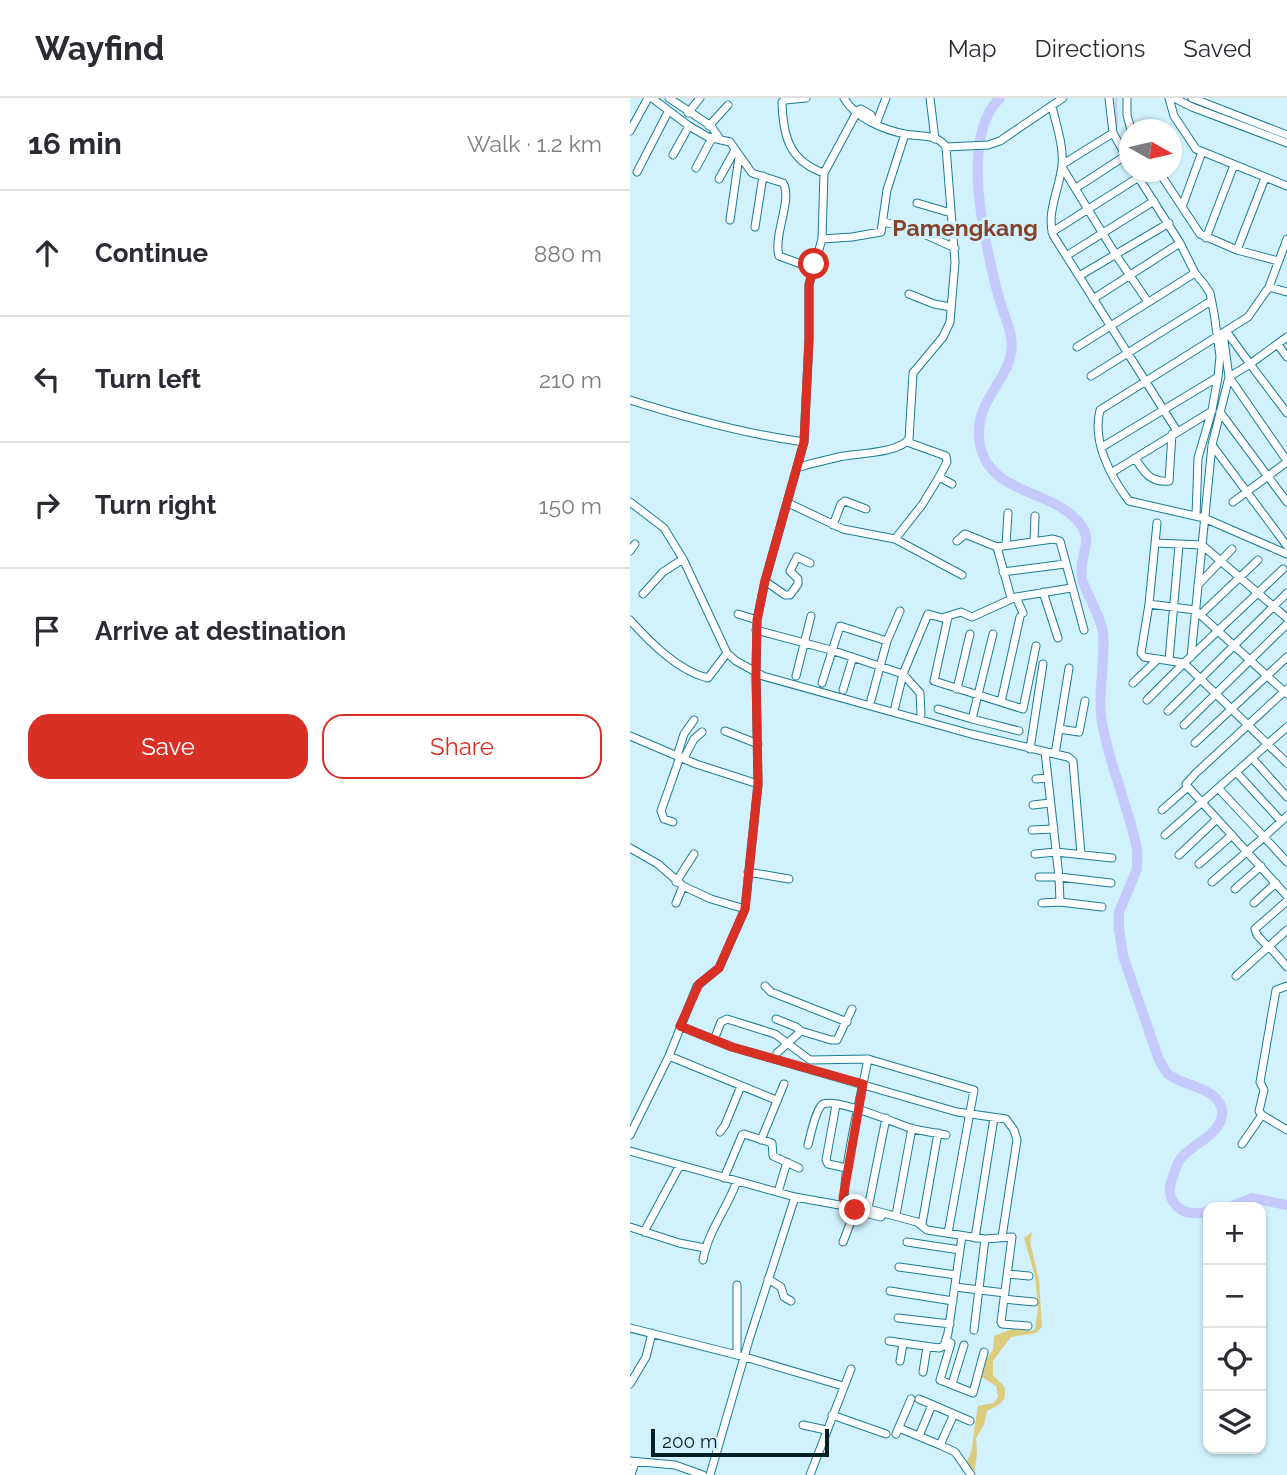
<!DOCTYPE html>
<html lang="en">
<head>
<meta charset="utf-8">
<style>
	:root { --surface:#fff; --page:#f2f2f3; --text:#2b2b33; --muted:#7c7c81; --line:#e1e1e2; --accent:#d93025 }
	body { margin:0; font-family:Raleway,sans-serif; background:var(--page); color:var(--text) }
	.controls { position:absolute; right:21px; bottom:21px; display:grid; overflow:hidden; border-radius:14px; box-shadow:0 2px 5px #0004 }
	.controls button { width:63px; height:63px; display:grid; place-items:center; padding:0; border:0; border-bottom:2px solid var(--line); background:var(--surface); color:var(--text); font:35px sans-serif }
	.compass { position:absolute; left:489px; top:21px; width:63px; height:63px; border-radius:50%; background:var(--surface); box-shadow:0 2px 5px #0004; rotate:98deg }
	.scale { position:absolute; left:21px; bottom:18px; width:178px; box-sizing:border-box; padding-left:7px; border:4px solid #031f26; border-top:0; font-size:19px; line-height:24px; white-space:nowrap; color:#031f26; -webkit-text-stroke:5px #d1f1fc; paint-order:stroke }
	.stop { position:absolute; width:21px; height:21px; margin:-16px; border:5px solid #d93025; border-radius:50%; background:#fff }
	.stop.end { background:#d93025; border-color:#fff; box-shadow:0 2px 7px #0008 }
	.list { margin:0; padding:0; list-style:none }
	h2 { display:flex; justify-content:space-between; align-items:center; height:91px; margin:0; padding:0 28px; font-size:30px }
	h2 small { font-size:23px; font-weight:400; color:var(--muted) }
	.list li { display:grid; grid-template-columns:46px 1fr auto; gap:21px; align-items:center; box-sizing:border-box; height:126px; padding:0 28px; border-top:2px solid var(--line) }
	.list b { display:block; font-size:26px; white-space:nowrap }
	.list em { font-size:23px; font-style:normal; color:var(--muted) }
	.actions { display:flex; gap:14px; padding:21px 28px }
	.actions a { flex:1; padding:16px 0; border:2px solid var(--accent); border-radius:21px; text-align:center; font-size:24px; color:var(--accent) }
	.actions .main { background:var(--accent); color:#fff }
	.icon { flex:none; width:38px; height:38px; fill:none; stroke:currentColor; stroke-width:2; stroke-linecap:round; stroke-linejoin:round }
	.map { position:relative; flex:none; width:657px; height:1377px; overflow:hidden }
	header { display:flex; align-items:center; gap:42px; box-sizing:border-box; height:98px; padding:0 35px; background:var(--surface); border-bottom:2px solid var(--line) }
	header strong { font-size:33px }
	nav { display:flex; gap:38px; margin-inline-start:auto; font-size:24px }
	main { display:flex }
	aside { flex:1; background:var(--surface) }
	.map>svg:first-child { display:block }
	.green { fill:#dccc7d }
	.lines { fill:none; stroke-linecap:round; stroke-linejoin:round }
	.stream { stroke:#c4cafc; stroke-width:2 }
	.river { stroke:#c4cafc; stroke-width:10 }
	.street-casing { stroke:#1a7c94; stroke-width:9 }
	.street { stroke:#fff; stroke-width:7 }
	.route { stroke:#d93025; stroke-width:9 }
	.labels { text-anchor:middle; stroke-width:6; stroke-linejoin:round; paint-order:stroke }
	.quarter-label { font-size:23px; font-weight:bold; fill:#85412a; stroke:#d1f1fc }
</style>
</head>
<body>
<header>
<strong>Wayfind</strong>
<nav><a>Map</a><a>Directions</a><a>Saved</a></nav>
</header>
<main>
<aside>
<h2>16 min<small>Walk · 1.2 km</small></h2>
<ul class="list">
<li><svg class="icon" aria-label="ahead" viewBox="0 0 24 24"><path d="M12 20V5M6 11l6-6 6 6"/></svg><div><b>Continue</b></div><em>880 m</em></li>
<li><svg class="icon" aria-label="left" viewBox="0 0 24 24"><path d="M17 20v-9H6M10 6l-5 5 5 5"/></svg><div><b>Turn left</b></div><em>210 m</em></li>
<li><svg class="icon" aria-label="right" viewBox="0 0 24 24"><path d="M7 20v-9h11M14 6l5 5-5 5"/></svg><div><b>Turn right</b></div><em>150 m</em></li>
<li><svg class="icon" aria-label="arrive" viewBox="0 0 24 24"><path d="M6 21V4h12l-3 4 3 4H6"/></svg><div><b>Arrive at destination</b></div></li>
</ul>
<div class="actions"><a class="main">Save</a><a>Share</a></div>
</aside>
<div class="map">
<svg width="657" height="1377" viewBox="0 0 657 1377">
	<rect width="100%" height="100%" fill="#d1f1fc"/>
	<path class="green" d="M402 1134 400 1144 409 1182 412 1229 406 1235 381 1239 363 1263V1277L374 1288C378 1304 369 1307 357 1313L354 1327 346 1340 347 1356 344 1376 336 1367C337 1361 341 1357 342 1350 343 1336 346 1323 348 1308L364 1305 368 1299 366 1288 352 1279 354 1264 363 1252 364 1238 382 1231 402 1233 405 1231 408 1210 405 1178 394 1140Z"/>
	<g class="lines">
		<path class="stream" d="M486 0 487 28"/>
		<path class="river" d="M370 0C329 38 355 145 367 193 371 209 378 223 381 239 388 281 341 298 350 347 361 400 428 390 453 430 462 445 448 462 452 481 457 499 470 515 473 535 476 567 466 598 473 630 481 671 499 710 507 752V771L489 814V831L493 858 529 962C532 966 534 972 538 976 553 989 593 989 592 1016 591 1036 563 1046 552 1059 546 1066 544 1076 541 1084 539 1092 539 1098 544 1105 553 1117 565 1116 578 1114
			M600 1109 622 1100 657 1107"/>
		<g class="street-casing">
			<path id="street" d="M22 0 59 28 78 39 100 44 122 75 153 85C163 101 143 137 149 158L182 170
				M39 0 81 28 90 41
				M176 0 155 2 152 4C153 38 159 63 194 75
				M214 0C225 20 254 32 275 36 289 39 307 35 316 49
				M300 0 305 41
				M479 0 483 35 500 65
				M497 0V17L501 32
				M539 0 544 18 566 51 657 88
				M544 0 562 9 657 45
				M562 0 657 37
				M422 8C426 27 434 48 432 67 430 89 416 115 423 137L547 333
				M58 15 70 0
				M246 26 256 0
				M79 28 98 7
				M0 33 18 0
				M316 49 358 47 370 43 433 0
				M43 57 59 28
				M433 66 483 35
				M432 69 486 157 518 204
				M66 70 82 40
				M7 74 38 14
				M505 74 550 145 565 175 574 186 580 195 584 215 590 258 588 279 582 312 568 360 566 418
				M529 74 570 136 607 152 648 163
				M89 81 105 52
				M446 90 495 58
				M287 105 321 115
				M552 109 572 54
				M100 122 109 59
				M254 124 285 132 325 150
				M125 129 133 78
				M422 134 509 79
				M576 140 604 67
				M192 141 222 139 251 134 257 92 275 36
				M657 141 639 189 618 219 470 312C462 343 480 378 499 403L574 420 657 456
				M607 152 635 80
				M436 158 524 103
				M449 178 539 125
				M639 189 657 194
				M279 196 304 206 321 209
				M463 201 550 145
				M596 233 620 266 657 239
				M648 247 657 259
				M447 249 565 175
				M461 278 581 203
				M0 302C57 320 115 336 174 344
				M590 314 657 404
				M657 315 620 266 599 279 657 363
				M277 344 316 358 317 364 309 379
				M582 347 657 448
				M472 349 588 279
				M505 360C514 374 520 385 539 383L542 336
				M169 369C184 365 199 361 214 358 231 355 268 355 279 341L283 275 313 239 320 224 325 164 316 49
				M481 375 582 313
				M0 404 34 430 53 461 97 555 106 563 133 578 341 636 425 656 439 570
				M603 404 657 364
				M158 405 213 431 265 441 332 477
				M527 425 519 506 511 555 514 559 554 565
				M203 427 211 406 215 403 236 411
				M265 441 292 407 309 379 322 386
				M327 443 335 436 367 449 381 500
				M404 443 405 418
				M525 445 572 447
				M376 447 378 415
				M572 447 657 520
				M367 449 423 441 430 443 454 532
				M0 453 5 446
				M653 471 554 565 657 665
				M373 474 435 466
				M135 483 155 497H160L168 486V481L160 473 167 459 180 465
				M568 487 602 451
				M413 494 428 540
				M13 496 33 474 53 461
				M386 499 393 515
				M519 506 565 512 657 596
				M108 516 127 522
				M570 517 628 462
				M318 519 304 583 393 611 406 548
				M0 522C20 544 48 573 78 580L97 555
				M126 532 201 552 273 576 290 595 291 616
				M363 536 342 621 389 633
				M561 559 582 347 599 279 593 235
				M539 562 549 447
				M166 578 181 518
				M192 585 210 528 257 543
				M503 585 528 561
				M327 591 340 536
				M213 592 223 559
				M241 602 257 543 270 513
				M517 602 554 565
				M371 604 390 519
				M265 609 273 576 298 516 312 520 331 514 342 519 386 499 441 490
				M308 611 342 621
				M538 613 657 495
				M554 627 657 526
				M429 631 449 634 455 603
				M95 633 128 646
				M0 638 66 666 128 686
				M565 645 657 559
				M400 651 413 566
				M415 654 429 779 430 804
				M425 656 438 659 443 663 451 756
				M47 658 54 636 64 622
				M54 660 64 641 72 634
				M623 661 657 699
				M607 675 651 723
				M406 681 418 680
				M558 689 657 798
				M589 691 634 739 657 718
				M403 707 420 705
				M532 712 558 689 556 686 566 675 657 591
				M43 724 34 721 31 713 50 659
				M402 732 424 731
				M535 737 657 629
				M0 750 28 766 53 788 81 801 115 811
				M405 756 426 754 482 760
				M549 757 587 721
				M569 766 602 737
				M118 774 159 781
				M409 779H429L481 785
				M46 784 64 756
				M582 784 634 739 657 764
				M605 791 631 768
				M46 805 53 788
				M412 805 430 804 472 809
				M624 805 646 785
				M639 848 657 869
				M638 849 627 837 625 831 657 803
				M606 878 657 832
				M135 888 141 894 217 924
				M657 888 646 892 630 984 634 992 629 1013 632 1017 657 1032
				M146 921 166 929 171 933 147 955
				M50 928 102 949 327 1014 376 1021 384 1032 387 1042 372 1139
				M171 933 201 942H207L222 911
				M39 958 146 1002
				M238 961 344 992 318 1135
				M206 1007 196 1062 198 1066 217 1070
				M90 1034 95 1027 111 988
				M0 1037 39 958 67 888 89 870 115 811 128 686 126 574 127 522 135 483 174 344 179 241V187L192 141 194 75 228 12 231 11 241 17 243 24
				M131 1042 154 986
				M612 1046 632 1017
				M178 1047C180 1039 186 1010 193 1006 208 1000 267 1026 283 1031 294 1033 305 1035 316 1037
				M0 1053 165 1099 215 1108 216 1105C208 1093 234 983 238 961L180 962 145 936 97 921 91 924 84 942
				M94 1080 112 1037 114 1036 142 1045 143 1058 169 1070
				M148 1094 157 1064
				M216 1105 287 1124 297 1132 355 1141 382 1139 371 1224 372 1226 398 1228
				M215 1110 251 1119
				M238 1110 256 1020
				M266 1117 282 1030
				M292 1126 308 1035
				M0 1129 49 1145 75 1150
				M14 1134 50 1067
				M345 1140 364 1020
				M213 1144 227 1108
				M277 1144 330 1152
				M73 1162C78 1133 97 1111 107 1083
				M269 1169 326 1177
				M378 1176 399 1178
				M138 1181 151 1189 154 1199 161 1203
				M325 1189 375 1195
				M260 1193 323 1203
				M374 1201 404 1204
				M268 1220 320 1226
				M0 1230 115 1259 213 1288
				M344 1232 355 1141
				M316 1242 321 1245 310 1282 343 1295 354 1254
				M259 1243 309 1250 314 1248 318 1235 332 1138
				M107 1257V1187
				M270 1263 273 1246
				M293 1274 297 1249
				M0 1286 16 1259 22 1235
				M322 1286 334 1247
				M289 1301 340 1323
				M324 1316 310 1347 325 1354 341 1377
				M202 1317 256 1336
				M173 1327 196 1332
				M269 1330 310 1347
				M266 1336 281 1301
				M289 1338 302 1307
				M0 1363 45 1367 73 1377
				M1 1377 5 1364
				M80 1377 119 1242 165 1099
				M180 1377 221 1271"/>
		</g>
		<use href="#street" class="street"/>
	</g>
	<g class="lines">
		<path class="route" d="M184 166 179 187V241L174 344 135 483 127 522 126 575 128 686 115 811 89 870 69 886 50 928 102 949 233 986 213 1100 216 1105 227 1107 225 1112"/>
	</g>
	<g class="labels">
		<g class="quarter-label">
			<text x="335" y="138">Pamengkang</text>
		</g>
	</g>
</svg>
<div class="controls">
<button>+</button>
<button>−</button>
<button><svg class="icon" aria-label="locate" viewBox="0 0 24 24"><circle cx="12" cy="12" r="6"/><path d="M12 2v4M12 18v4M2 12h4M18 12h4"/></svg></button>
<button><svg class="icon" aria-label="layers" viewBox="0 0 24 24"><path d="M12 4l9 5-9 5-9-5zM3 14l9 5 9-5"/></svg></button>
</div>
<svg class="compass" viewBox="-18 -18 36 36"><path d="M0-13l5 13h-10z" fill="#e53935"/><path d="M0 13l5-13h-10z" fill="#7c7c81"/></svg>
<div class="scale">200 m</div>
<div class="stop" style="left:184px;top:166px"></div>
<div class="stop end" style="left:225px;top:1112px"></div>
</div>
</main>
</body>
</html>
